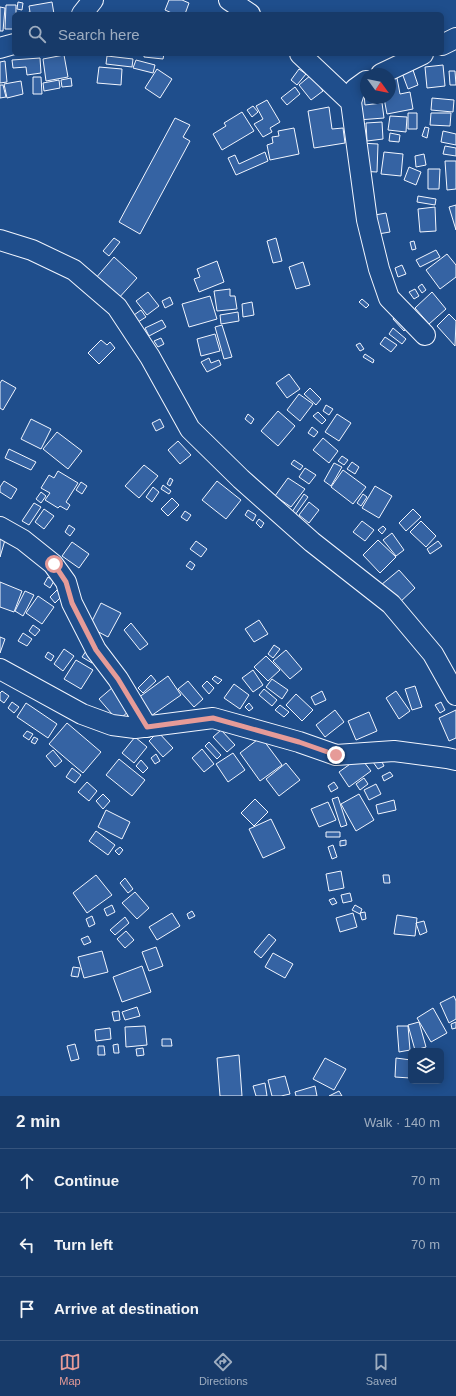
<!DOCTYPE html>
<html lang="en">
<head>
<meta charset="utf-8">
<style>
	:root { --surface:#173a69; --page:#244571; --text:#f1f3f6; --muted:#9eadc0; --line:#36547d; --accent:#e69b98 }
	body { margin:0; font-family:Helvetica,sans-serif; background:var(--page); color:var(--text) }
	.controls { position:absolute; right:12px; bottom:12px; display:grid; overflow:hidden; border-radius:6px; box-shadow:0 2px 10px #0003 }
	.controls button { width:36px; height:36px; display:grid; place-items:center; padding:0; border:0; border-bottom:1px solid var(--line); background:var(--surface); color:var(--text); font:20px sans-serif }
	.compass { position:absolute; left:360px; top:68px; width:36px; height:36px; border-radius:50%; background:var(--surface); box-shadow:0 2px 10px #0003; rotate:123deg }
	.stop { position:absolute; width:12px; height:12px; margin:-9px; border:3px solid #e69b98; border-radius:50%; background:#fff }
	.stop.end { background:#e69b98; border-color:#fff; box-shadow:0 1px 4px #0008 }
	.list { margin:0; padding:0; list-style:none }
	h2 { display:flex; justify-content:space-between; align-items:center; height:52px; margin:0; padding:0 16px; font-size:17px }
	h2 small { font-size:13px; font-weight:400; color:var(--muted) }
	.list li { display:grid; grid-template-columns:26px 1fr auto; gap:12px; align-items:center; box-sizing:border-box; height:64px; padding:0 16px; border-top:1px solid var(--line) }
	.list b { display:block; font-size:15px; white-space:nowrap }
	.list em { font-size:13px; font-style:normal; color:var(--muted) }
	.icon { flex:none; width:22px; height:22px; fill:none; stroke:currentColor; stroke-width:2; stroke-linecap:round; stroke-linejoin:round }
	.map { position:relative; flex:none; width:456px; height:1096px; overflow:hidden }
	.search { position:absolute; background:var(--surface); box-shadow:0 2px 10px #0003; left:12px; right:12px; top:12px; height:44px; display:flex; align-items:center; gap:10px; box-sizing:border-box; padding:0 14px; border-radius:6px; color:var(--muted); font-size:15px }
	.sheet { height:244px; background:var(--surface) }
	nav { display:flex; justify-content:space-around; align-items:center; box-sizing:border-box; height:56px; border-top:1px solid var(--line); background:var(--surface); font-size:11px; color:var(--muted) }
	nav a { display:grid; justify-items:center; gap:2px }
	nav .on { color:var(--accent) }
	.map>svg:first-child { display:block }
	.building { fill:#3563a3; stroke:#f2f6ff }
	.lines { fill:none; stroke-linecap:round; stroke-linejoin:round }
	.minor-casing { stroke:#f2f6ff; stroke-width:22 }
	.minor { stroke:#1f4e8c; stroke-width:20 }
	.route { stroke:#e69b98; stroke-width:5 }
</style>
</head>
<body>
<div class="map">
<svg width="456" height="1096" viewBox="0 0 456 1096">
	<rect width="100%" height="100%" fill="#1f4e8c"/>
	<path class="building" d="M169 0H182L189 3 185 14H174L165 10Z
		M18 2 23 3 22 10 17 9Z
		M52 2 54 14H21L30 12 29 6Z
		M6 5H16V14H14V29H5Z
		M0 7 5 8 3 31H0Z
		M144 54H164L163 59 144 57Z
		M64 55 68 77 46 81 43 59Z
		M107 56 133 59 132 67 106 64Z
		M40 58 41 73 27 75 26 67 13 68 12 60Z
		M136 60 155 65 153 73 133 68Z
		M5 61 7 82 0 83V62Z
		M443 65 445 86 427 88 425 67Z
		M99 67 122 69 121 85 97 83Z
		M157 69 172 79 160 98 145 88Z
		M299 69 306 74 297 85 291 80Z
		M413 70 418 85 408 89 402 73Z
		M449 71H455L456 85H450Z
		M311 75 323 91 311 100 299 85Z
		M33 77H41L42 94H33Z
		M71 78 72 86 62 87 61 80Z
		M397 78 400 94 410 92 413 109 387 114 384 98H390V80Z
		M59 80 60 88 44 91 43 83Z
		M21 81 23 94 7 98 4 84Z
		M0 85H3L6 97 0 98Z
		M295 87 300 94 287 105 281 98Z
		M364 94 365 105 382 103 384 118 358 120 356 95Z
		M432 98 454 100 453 112 431 110Z
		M267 100 280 122 270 128 272 132 263 137 254 124 263 119 256 106Z
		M253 106 258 112 252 117 247 110Z
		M329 107 332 129 343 128 345 143 314 148 308 111Z
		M242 112 254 131 222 150 213 134 226 126 224 123Z
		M408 113H417V129H408Z
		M431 113H451L450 126 430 125Z
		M390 116 407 117 406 132 388 130Z
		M175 118 190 125 183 137 190 141 140 234 119 222Z
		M382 122 383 139 367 141 366 123Z
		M425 127 429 128 427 138 422 136Z
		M294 128 299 154 270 160 267 145 273 143 272 137 279 136 278 131Z
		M443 131 456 134V145L441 142Z
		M390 133 400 135 399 142 389 141Z
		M360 143 378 144 377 172 358 171Z
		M445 146 456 148V156L443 154Z
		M265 152 268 161 236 175 228 158 235 155 239 164Z
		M384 152 403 154 401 176 381 174Z
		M424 154 426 165 416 167 415 156Z
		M445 161H456V189L447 190Z
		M409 167 421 172 416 185 404 180Z
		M428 169H440L439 189H428Z
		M418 196 436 199 435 205 417 202Z
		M456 205V230L449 207Z
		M435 207 436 231 420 232 418 209Z
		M386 213 390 232 378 234 375 215Z
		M114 238 120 242 109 256 103 251Z
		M276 238 282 261 273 263 267 241Z
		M414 241 416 249 412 250 410 242Z
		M436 250 440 257 420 267 416 260Z
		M447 254 456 265V277L440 289 426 270Z
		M114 257 137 278 117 300 95 279Z
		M217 261 224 282 199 292 194 279 200 277 197 269Z
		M303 262 310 285 296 289 289 267Z
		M402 265 406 274 398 277 395 268Z
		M422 284 426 290 422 293 418 287Z
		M230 289V296H235L237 309 217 311 214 291Z
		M415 289 419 296 414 299 409 292Z
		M148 292 159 306 147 315 136 301Z
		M432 292 446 309 429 324 415 308Z
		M210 296 217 319 189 327 182 304Z
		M170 297 173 304 165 308 162 301Z
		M362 299 369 305 366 308 359 302Z
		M252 302 254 315 243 317 242 304Z
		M141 310 146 317 138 322 134 315Z
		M238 312 239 321 221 324 220 315Z
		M449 314 456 321 455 346 437 326Z
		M395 316 407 327 404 331 393 319Z
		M162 320 166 327 149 336 145 328Z
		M222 325 232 357 224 359 215 327Z
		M393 328 406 339 402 344 389 334Z
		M215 334 220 351 201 356 197 339Z
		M385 337 397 345 391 352 380 344Z
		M161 338 164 344 158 347 154 341Z
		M101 340 107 345 110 342 115 348 99 364 88 353Z
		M360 343 364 349 360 351 356 345Z
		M365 354 374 360 373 363 363 357Z
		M209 358 211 363 219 360 221 365 207 372 201 362Z
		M289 374 300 389 287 398 276 383Z
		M2 380 16 388 3 410 0 408V383Z
		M310 388 321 399 316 405 304 394Z
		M299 394 313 404 300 421 287 410Z
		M326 405 333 409 329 415 323 411Z
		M278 411 295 426 278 446 261 431Z
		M318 412 326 420 322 424 313 416Z
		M248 414 254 419 251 424 245 419Z
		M337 414 351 423 339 441 325 432Z
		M31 419 51 429 41 449 21 439Z
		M160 419 164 427 156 431 152 423Z
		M312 427 318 432 314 437 308 433Z
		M57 432 82 451 68 469 43 449Z
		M323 438 338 451 329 463 313 450Z
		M178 441 191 455 180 464 168 450Z
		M9 449 36 462 31 470 5 458Z
		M342 456 348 460 344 465 338 461Z
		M294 460 303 466 300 470 291 464Z
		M352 462 359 467 355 474 347 469Z
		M334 463 342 467 331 486 324 481Z
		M144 465 158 476 139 498 125 486Z
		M305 468 316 475 309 484 299 477Z
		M343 470 366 487 353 504 331 487Z
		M58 471 78 483 66 502 70 505 67 510 60 506 58 508 45 500 50 493 41 488 49 475 54 478Z
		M170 478 173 480 170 486 167 484Z
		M288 478 305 489 291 507 275 496Z
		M4 481 17 489 11 499 0 492V487Z
		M217 481 241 500 226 519 202 500Z
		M81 482 87 486 82 494 76 490Z
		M163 485 171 491 169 494 161 489Z
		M375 486 392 496 379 518 362 508Z
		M153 487 159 492 152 502 146 497Z
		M41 492 46 496 41 503 36 499Z
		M304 494 308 497 295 515 292 512Z
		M363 494 367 497 361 506 357 503Z
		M172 498 179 505 168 516 161 509Z
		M309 502 319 510 309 523 299 515Z
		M34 503 41 507 29 525 22 521Z
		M44 509 54 516 44 529 35 522Z
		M413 509 421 517 406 531 399 523Z
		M248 510 256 515 253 521 245 515Z
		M185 511 191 515 187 521 181 517Z
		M259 519 264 523 261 528 256 523Z
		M362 521 374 530 365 541 353 532Z
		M421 521 436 536 426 547 410 532Z
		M69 525 75 529 70 536 65 532Z
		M383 526 386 529 382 534 378 530Z
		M392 533 404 550 396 556 383 540Z
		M0 538 5 540 0 557Z
		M378 540 396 557 380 573 363 555Z
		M196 541 207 549 201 557 190 549Z
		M438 541 442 546 430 554 427 549Z
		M72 542 89 554 79 568 62 556Z
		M190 561 195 565 192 570 186 566Z
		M399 570 415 588 398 604 381 585Z
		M48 577 54 581 50 588 44 584Z
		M0 582 22 591 14 612 0 607Z
		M57 590 62 596 55 603 50 597Z
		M25 591 34 595 23 616 15 611Z
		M38 596 54 607 42 624 26 613Z
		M101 603 121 613 108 637 89 627Z
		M259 620 268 634 254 642 245 629Z
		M131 623 148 644 140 650 124 630Z
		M33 625 40 630 35 636 29 631Z
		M23 633 32 639 27 646 18 641Z
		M0 637 5 639 0 653Z
		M274 645 280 649 273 658 268 654Z
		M64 649 74 656 63 671 54 664Z
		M286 650 302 669 290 679 273 661Z
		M86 651 96 657 92 663 82 657Z
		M48 652 54 656 51 661 45 657Z
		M266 656 280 670 268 681 254 667Z
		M76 660 93 670 81 689 64 679Z
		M253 670 263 685 253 692 242 678Z
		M151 675 156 681 143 693 138 688Z
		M168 676 181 695 151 716 138 698Z
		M215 676 222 680 218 684 212 679Z
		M272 679 288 690 282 699 266 687Z
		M188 681 203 699 194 707 178 689Z
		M207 681 214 688 209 694 202 686Z
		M234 684 249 695 240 709 224 698Z
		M415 686 422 707 412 710 405 689Z
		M113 687 132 708 118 721 99 699Z
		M264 689 277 700 272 706 259 695Z
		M2 691 9 696 4 703 0 700V693Z
		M322 691 326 700 315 705 311 697Z
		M396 691 410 711 399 719 386 698Z
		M296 694 313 710 302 721 286 705Z
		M12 702 19 707 14 713 8 708Z
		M441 702 445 710 440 713 435 705Z
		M26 703 57 724 48 738 17 717Z
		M249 703 253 708 249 711 245 707Z
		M280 705 289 712 284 717 275 710Z
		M335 710 344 722 325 737 316 725Z
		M456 710V738L449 741 439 718Z
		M369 712 377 731 356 740 348 721Z
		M67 723 101 752 83 773 49 744Z
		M221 730 235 745 227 752 213 737Z
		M27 731 33 734 29 740 23 736Z
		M158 732 173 748 163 757 149 741Z
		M34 737 38 739 35 744 31 742Z
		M135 737 147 747 134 763 122 753Z
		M261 737 282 765 260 781 240 753Z
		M209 742 221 755 217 759 205 746Z
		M202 749 214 764 204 772 192 758Z
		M53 750 62 761 55 767 46 756Z
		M233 753 245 770 228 782 216 764Z
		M156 754 160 761 155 764 151 758Z
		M360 757 371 771 349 787 339 772Z
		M380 758 384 766 378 769 373 762Z
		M119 759 145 780 132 796 106 775Z
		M141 760 148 768 143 773 136 766Z
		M286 763 300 780 279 796 266 779Z
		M72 768 81 775 75 783 66 777Z
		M390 772 393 776 384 781 382 776Z
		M364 778 368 784 360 790 356 784Z
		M87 782 97 791 89 801 78 792Z
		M334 782 338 788 331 792 328 786Z
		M376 784 381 794 369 800 364 790Z
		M103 794 110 801 103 809 96 801Z
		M359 794 374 820 356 831 341 804Z
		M338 797 347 825 341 827 332 799Z
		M255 799 268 812 254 826 241 813Z
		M394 800 396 810 378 814 376 805Z
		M328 802 336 820 319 827 311 809Z
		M106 810 130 822 122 839 98 827Z
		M271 819 285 848 263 858 249 829Z
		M96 831 115 845 108 855 89 841Z
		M326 832H340V837H326Z
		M346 840V845L340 846V841Z
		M333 845 337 857 332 859 328 847Z
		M120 847 123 850 119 855 115 851Z
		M341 871 344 888 329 891 326 874Z
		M96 875 112 895 87 913 73 893Z
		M383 875H389L390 883H384Z
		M125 878 133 889 128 893 120 883Z
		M135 892 149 908 137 919 122 903Z
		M350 893 352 901 343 903 341 895Z
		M334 898 337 903 332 905 329 900Z
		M112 905 115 912 107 916 104 909Z
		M355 905 362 909 360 914 352 910Z
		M192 911 195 916 189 919 187 914Z
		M365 912 366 919 362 920 360 913Z
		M172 913 180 926 157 940 149 927Z
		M353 913 357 927 340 932 336 918Z
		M397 915 417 918 415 936 394 934Z
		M92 916 95 924 89 927 86 919Z
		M125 917 129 923 115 935 110 930Z
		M424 921 427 932 420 935 416 923Z
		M126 931 134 940 125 948 117 939Z
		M269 934 276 940 261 958 254 952Z
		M88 936 91 942 84 945 81 939Z
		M156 947 163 966 149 971 142 952Z
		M102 951 108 972 84 978 78 957Z
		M273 953 293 964 285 978 265 967Z
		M142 966 151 992 122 1002 113 977Z
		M73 967 80 968 78 977 71 976Z
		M454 996 456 1001V1019L449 1023 440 1003Z
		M137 1007 140 1016 125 1020 122 1012Z
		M433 1008 447 1033 431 1042 417 1018Z
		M119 1011 120 1020 114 1021 112 1012Z
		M419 1022 426 1047 415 1050 408 1025Z
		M456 1022V1028L452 1029 451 1024Z
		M145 1026 147 1045 126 1047 125 1027Z
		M397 1026H408L410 1050 399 1052Z
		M110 1028 111 1039 96 1041 95 1030Z
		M162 1039H171L172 1046H162Z
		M75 1044 79 1059 71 1061 67 1046Z
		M118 1044 119 1053H114L113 1045Z
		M98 1046H104L105 1055H98Z
		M143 1048 144 1055 137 1056 136 1049Z
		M239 1055 242 1096H220L217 1058Z
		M325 1058 346 1069 334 1090 313 1079Z
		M396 1058 411 1060 410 1078 395 1077Z
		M285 1076 290 1094 281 1096H272L268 1080Z
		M265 1083 267 1096H256L253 1086Z
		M315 1086 317 1096H296L295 1092Z
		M339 1091 342 1096H329Z"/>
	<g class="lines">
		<g class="minor-casing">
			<path id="minor" d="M229 0 250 14
				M82 14 93 0
				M442 45 456 38
				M0 48 14 44
				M300 54 351 102
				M381 74 423 54
				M366 81 355 89 351 102 367 220 379 269 389 298 425 335
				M0 240 32 250 74 270 117 307 150 357 190 429 241 479 312 542 391 604 433 654 456 695
				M0 527 23 540 53 564 66 582 72 603 96 650 118 679 147 727
				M0 669 82 714 112 725 135 728 213 718 299 742 336 755 394 751 447 758 456 760"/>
		</g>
		<use href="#minor" class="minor"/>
	</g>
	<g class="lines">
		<path class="route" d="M54 564 66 582 72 603 96 650 118 679 147 727 213 718 299 742 336 755"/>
	</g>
</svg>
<div class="controls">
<button><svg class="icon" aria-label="layers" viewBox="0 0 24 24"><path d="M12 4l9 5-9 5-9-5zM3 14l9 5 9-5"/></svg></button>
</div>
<svg class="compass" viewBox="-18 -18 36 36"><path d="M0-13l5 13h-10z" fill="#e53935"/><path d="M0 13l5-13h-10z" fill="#9eadc0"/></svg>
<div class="stop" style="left:54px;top:564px"></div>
<div class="stop end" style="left:336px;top:755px"></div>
<div class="search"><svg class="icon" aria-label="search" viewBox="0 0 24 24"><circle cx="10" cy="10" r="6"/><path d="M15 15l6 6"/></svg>Search here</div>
</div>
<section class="sheet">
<h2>2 min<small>Walk · 140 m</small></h2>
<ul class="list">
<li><svg class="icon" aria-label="ahead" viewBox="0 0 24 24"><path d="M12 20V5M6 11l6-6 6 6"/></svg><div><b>Continue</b></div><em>70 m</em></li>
<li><svg class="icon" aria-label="left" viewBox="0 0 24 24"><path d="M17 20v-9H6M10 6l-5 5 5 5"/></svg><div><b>Turn left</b></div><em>70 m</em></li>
<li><svg class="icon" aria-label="arrive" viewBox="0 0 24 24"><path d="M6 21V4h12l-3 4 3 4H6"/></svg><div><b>Arrive at destination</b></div></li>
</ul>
</section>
<nav>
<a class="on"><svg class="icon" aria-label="map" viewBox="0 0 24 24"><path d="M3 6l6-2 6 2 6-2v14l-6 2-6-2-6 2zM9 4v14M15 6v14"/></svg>Map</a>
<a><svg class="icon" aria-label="directions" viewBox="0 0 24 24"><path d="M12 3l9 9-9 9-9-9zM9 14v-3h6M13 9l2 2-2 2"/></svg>Directions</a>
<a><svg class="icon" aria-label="saved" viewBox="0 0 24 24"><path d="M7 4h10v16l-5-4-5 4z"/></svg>Saved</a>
</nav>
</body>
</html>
